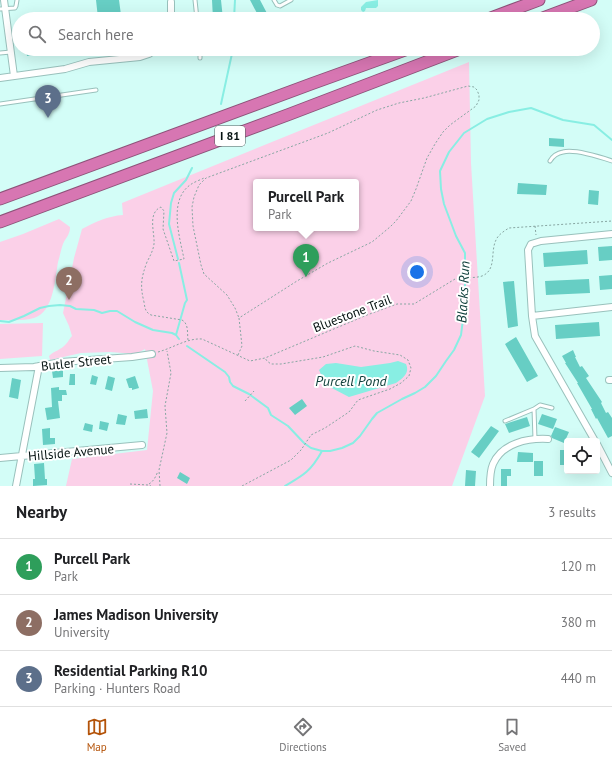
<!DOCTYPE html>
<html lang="en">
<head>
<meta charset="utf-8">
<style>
	:root { --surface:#fff; --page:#f2f2f2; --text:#202124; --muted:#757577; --line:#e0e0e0; --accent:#b45309 }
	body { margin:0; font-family:"PT Sans",sans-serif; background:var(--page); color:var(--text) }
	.controls { position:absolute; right:12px; bottom:12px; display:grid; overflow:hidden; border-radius:4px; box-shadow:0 4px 16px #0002 }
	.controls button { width:36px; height:36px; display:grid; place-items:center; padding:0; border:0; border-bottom:1px solid var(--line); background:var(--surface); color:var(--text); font:20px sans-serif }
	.you { position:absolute; left:417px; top:272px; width:14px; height:14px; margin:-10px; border:3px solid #fff; border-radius:50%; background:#1a73e8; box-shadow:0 0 0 6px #1a73e833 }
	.badge { display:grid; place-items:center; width:26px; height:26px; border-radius:50%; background:var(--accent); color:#fff; font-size:13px; font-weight:700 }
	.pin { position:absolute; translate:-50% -33px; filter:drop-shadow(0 1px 2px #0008) }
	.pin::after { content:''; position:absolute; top:21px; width:14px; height:12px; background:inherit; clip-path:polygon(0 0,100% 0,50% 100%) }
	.popup { position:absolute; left:253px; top:179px; width:106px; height:52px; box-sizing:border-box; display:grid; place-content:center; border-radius:4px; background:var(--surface); filter:drop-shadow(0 1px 3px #0005); font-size:13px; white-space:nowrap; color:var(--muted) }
	.popup b { font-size:15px; color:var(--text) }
	.popup::after { content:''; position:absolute; left:50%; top:100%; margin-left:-8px; border:8px solid transparent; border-top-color:var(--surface) }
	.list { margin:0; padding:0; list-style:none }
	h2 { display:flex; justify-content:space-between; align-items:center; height:52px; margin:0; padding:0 16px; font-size:17px }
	h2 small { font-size:13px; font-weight:400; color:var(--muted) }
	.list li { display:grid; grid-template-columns:26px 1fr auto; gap:12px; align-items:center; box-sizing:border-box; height:56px; padding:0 16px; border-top:1px solid var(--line) }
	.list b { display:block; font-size:15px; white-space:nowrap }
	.list p { margin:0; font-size:13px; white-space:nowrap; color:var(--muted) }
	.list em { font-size:13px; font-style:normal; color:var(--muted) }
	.icon { flex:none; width:22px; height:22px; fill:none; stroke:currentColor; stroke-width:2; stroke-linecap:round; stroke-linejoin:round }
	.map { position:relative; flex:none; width:612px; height:486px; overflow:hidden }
	.search { position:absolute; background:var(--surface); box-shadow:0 4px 16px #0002; left:12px; right:12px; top:12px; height:44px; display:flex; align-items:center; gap:10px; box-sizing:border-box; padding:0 14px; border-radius:22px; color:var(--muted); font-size:15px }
	.sheet { height:220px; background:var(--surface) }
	nav { display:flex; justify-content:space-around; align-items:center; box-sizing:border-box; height:56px; border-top:1px solid var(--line); background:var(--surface); font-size:11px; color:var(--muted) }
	nav a { display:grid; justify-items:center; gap:2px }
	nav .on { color:var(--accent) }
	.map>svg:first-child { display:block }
	.green { fill:#fbd0e8; fill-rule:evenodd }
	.water { fill:#88eee3 }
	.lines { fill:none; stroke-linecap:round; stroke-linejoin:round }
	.stream { stroke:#88eee3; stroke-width:2 }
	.building { fill:#67cec4 }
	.lane-casing { stroke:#99c1bc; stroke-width:5 }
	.street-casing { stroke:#99c1bc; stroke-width:8 }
	.highway-casing { stroke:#8d5379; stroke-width:13 }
	.path { stroke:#87a6a2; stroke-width:1; stroke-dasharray:2 2; stroke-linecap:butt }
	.lane { stroke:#fff; stroke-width:3 }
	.street { stroke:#fff; stroke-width:6 }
	.highway { stroke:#d776b2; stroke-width:11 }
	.labels { text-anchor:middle; stroke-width:4; stroke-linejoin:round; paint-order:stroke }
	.shield { fill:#fff; stroke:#4f5858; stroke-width:1 }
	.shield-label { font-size:12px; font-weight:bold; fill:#041110 }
	.street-label { font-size:13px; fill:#041110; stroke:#fff }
	.water-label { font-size:14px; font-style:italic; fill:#10403c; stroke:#fff }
</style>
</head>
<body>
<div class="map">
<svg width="612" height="486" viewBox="0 0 612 486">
	<rect width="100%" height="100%" fill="#d3fdf7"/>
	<path class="green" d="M469 62 471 163 485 396 452 486H66L72 459 147 450 153 391 145 349 136 354 110 352 81 353 50 360 49 356C54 351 61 350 66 344 68 342 70 338 72 336L69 326 63 313 74 258 82 229C95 222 108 216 123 215L122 203ZM256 182H356V228H256Z
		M59 219 70 227C70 235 66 237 63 244 61 249 60 256 58 262 55 278 54 312 34 318 25 321 10 320 0 320V242L23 234Z
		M43 323 42 356 0 359V324Z"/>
	<path class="water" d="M378 0V6L376 8H366L365 11 363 12 361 10V7L366 2Z
		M398 361 406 364C410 373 403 378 396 383L349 397 326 385 319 370 326 364 336 363 361 367 390 363Z"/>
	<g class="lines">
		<path class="stream" d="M234 19 235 0
			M221 104 233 49
			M178 259 169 224 171 203 174 193 186 180 192 168
			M0 321 9 322 24 316 40 308 49 306 60 305 70 306 76 309 94 310 102 313 110 311H117L135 322 153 330 172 333 176 335 179 339
			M176 335 185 303 187 300 179 263
			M187 346 225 372 229 377 230 382 233 386 249 394 268 408 271 415 288 426 304 443 311 448 322 451
			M285 486C304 475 311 471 322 451H330L342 448 353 443 360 436 372 419 377 413 402 399 415 393 425 387 436 376 446 361 454 350 461 335 465 303V253L456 236 444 204 441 189 440 171 449 152 464 133 487 119 509 112 531 108 563 120 594 125 612 140"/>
	</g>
	<path class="building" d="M96 0H119L121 15 98 18Z
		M212 0H221L223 19H213Z
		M250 0H260L270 19H260Z
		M309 12 312 19H296Z
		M26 49H57V52L27 56Z
		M549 138 564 139V147L549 146Z
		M518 183 547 185 546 195 517 194Z
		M589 190 599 191 598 205 588 204Z
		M612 246V260L599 261 598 247Z
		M587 250 588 264 544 267 543 253Z
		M612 275V289L600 290 599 276Z
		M589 279 590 293 546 295 545 281Z
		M514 281 518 326 508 328 503 282Z
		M599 322 600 336 556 339 555 325Z
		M516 337 538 376 527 382 505 344Z
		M573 350 576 357H575L580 367 582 366 589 376 586 378 602 402 601 403 606 413 608 412 612 418V436L608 438 597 418 596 419 591 409H592L577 383H578L565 363H566L562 356Z
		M63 370V377L53 378 52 371Z
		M70 374H75V385H69Z
		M92 375 98 377 96 385 90 384Z
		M108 376 115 378 112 391 105 389Z
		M135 376 139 388 132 390V388H129L126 379Z
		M12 378 21 380 18 399 9 397Z
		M59 387V390H66L67 395H62V401H58L60 418 47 420 45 408 52 407 51 388Z
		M302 399 307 406 295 415 289 408Z
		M147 409 148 418 135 419 134 411Z
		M118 414 127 416 125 425 116 424Z
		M542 414 557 419 553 429 538 424Z
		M527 417 530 426 509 433 505 424Z
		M100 421 109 423 107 431 99 429Z
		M85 423 93 425 92 432 83 430Z
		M491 426 499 431 479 458 471 452Z
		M555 427 569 432 564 443 552 438 551 436Z
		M50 428V438H55V444L43 445 42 429Z
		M560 450H567V465H560Z
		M518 452 533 453V462H517Z
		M534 461H543V476H534Z
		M44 463 45 479H47V485L33 486V479H35L34 464Z
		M501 469H511V476H507V486H501Z
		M466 470 476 471 475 486H465Z
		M180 472 190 478 187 484 177 478Z"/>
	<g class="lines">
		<g class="lane-casing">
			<path id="lane" d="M195 0 197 19
				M274 0 277 5 280 6 291 0
				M0 9 15 8 16 6 17 0
				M200 49V58
				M0 53 11 52
				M0 104 96 90
				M550 161C553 156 557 153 563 152 574 149 600 157 612 161
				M534 409 540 405 552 408
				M505 421 534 409 535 439"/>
		</g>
		<g class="street-casing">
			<path id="street" d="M4 0 14 76
				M171 2V19
				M0 78 65 69 89 62 140 57 149 54 156 49
				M532 316 612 307
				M0 368 34 367 61 362 132 357 152 354
				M609 380H612
				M595 441 535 336 532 316 528 250 531 244 541 241 612 234
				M597 444 612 473
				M0 458 142 445
				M16 486 39 366
				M490 486C490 479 490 471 493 464 502 443 528 438 548 439"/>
		</g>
		<g class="highway-casing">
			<path id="highway" d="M488 19 539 0
				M540 19 591 0
				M0 199 311 84 408 49
				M0 222 290 114 460 49"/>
		</g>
		<path class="path" d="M535 226 536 235
			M188 340C187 333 189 324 182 320L151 315C145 312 145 308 144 302 140 286 141 278 147 262 150 256 153 251 154 244 155 233 147 213 161 207L164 211 163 229 174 261 184 259C180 238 168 201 190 185 194 182 200 180 204 178
			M158 352C173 348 187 338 202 339L250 361 265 358 367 315 397 304H414L455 279C463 276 473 279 482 276 497 270 490 252 496 240 498 235 504 231 509 228L612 221
			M238 355 242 346 239 318 297 281 328 263 372 242 390 227 396 221 411 201 416 189 427 158 435 144 443 132 450 125 476 106 479 100V95L477 90 474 87 468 86 424 98 399 103 377 110 328 133 206 178 199 185 194 197 192 207 193 226 201 265 204 274 227 295 235 308 239 318
			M245 401 254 391
			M130 484 148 485 151 486
			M149 484C154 481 156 476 158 471
			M160 486 159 470 167 433 165 406 171 373 167 351
			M242 486 291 460 301 450 311 435 325 428 349 412 358 400 390 389 401 383 409 376 411 368 408 360 400 355 374 351 355 346 323 357 281 364H271L267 361 265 358"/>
		<use href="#lane" class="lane"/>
		<use href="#street" class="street"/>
		<use href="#highway" class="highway"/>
	</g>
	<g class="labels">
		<rect class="shield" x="215" y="126" width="30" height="20" rx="3"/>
		<g class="shield-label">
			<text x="230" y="140">I 81</text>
		</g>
		<g class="street-label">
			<text transform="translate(352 313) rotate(-21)" y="5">Bluestone Trail</text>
			<text transform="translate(76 362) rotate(-6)" y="5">Butler Street</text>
			<text transform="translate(71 452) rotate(-5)" y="5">Hillside Avenue</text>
		</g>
		<g class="water-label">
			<text transform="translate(463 292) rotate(-87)" y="5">Blacks Run</text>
			<text x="351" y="386">Purcell Pond</text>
		</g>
	</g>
</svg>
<div class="controls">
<button><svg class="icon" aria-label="locate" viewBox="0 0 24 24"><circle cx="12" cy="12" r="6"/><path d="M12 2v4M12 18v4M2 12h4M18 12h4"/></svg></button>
</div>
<div class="you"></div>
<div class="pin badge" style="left:306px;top:277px;background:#2e9e5b">1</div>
<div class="popup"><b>Purcell Park</b>Park</div>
<div class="pin badge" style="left:69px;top:300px;background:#8d6e63">2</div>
<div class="pin badge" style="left:48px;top:118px;background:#5c6f8a">3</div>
<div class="search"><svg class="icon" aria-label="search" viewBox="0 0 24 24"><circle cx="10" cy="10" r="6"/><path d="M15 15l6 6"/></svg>Search here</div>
</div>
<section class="sheet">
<h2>Nearby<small>3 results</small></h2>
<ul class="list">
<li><span class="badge" style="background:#2e9e5b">1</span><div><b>Purcell Park</b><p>Park</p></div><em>120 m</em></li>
<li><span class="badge" style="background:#8d6e63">2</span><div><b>James Madison University</b><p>University</p></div><em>380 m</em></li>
<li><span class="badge" style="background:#5c6f8a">3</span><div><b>Residential Parking R10</b><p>Parking · Hunters Road</p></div><em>440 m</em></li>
</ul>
</section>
<nav>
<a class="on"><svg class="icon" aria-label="map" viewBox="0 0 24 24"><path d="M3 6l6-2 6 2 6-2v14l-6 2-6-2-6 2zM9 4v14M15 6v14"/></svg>Map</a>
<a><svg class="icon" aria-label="directions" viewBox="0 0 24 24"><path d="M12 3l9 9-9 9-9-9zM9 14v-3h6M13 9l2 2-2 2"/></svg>Directions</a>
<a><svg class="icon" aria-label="saved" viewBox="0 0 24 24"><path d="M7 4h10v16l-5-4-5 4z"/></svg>Saved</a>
</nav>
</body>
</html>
